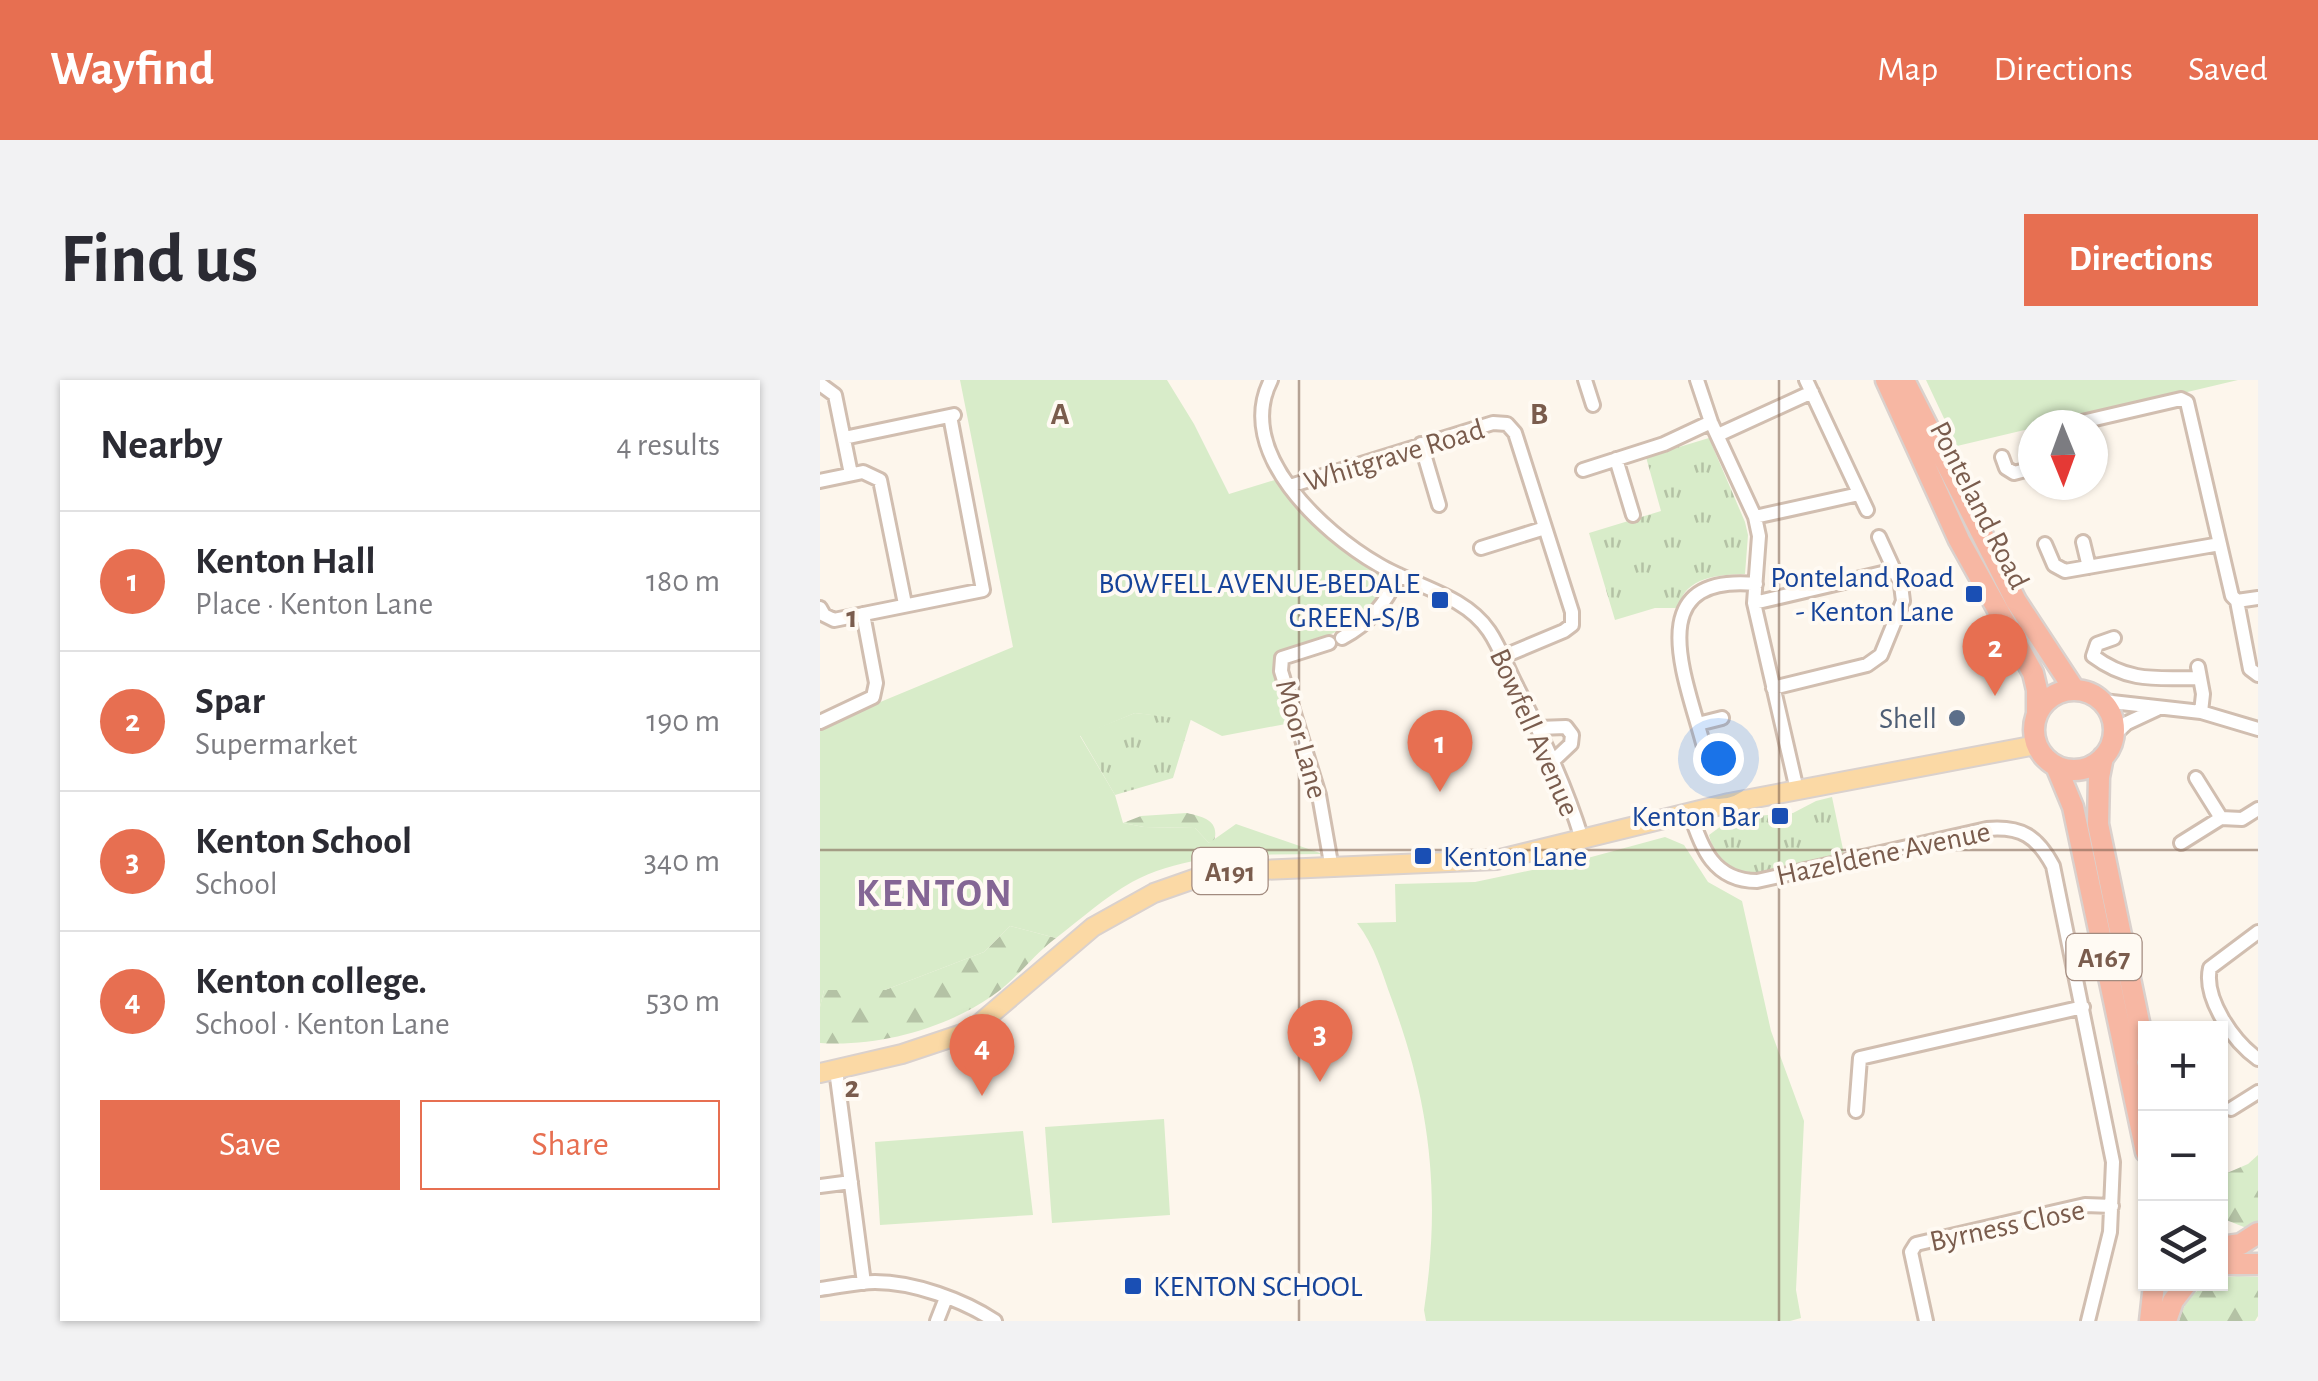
<!DOCTYPE html>
<html lang="en">
<head>
<meta charset="utf-8">
<style>
	:root { --surface:#fff; --page:#f2f2f3; --text:#2b2b33; --muted:#7c7c81; --line:#e1e1e2; --accent:#e76f51 }
	body { margin:0; font-family:"Alegreya Sans",sans-serif; background:var(--page); color:var(--text) }
	.controls { position:absolute; right:30px; bottom:30px; display:grid; overflow:hidden; border-radius:0px; box-shadow:0 2px 8px #0004 }
	.controls button { width:90px; height:90px; display:grid; place-items:center; padding:0; border:0; border-bottom:2px solid var(--line); background:var(--surface); color:var(--text); font:50px sans-serif }
	.compass { position:absolute; left:1198px; top:30px; width:90px; height:90px; border-radius:50%; background:var(--surface); box-shadow:0 2px 8px #0004; rotate:179deg }
	.you { position:absolute; left:898px; top:378px; width:35px; height:35px; margin:-25px; border:8px solid #fff; border-radius:50%; background:#1a73e8; box-shadow:0 0 0 15px #1a73e833 }
	.badge { display:grid; place-items:center; width:65px; height:65px; border-radius:50%; background:var(--accent); color:#fff; font-size:32px; font-weight:700 }
	.pin { position:absolute; translate:-50% -82px; filter:drop-shadow(0 2px 5px #0008) }
	.pin::after { content:''; position:absolute; top:52px; width:35px; height:30px; background:inherit; clip-path:polygon(0 0,100% 0,50% 100%) }
	.list { margin:0; padding:0; list-style:none }
	h2 { display:flex; justify-content:space-between; align-items:center; height:130px; margin:0; padding:0 40px; font-size:42px }
	h2 small { font-size:32px; font-weight:400; color:var(--muted) }
	.list li { display:grid; grid-template-columns:65px 1fr auto; gap:30px; align-items:center; box-sizing:border-box; height:140px; padding:0 40px; border-top:2px solid var(--line) }
	.list b { display:block; font-size:38px; white-space:nowrap }
	.list p { margin:0; font-size:32px; white-space:nowrap; color:var(--muted) }
	.list em { font-size:32px; font-style:normal; color:var(--muted) }
	.actions { display:flex; gap:20px; padding:30px 40px }
	.actions a { flex:1; padding:22px 0; border:2px solid var(--accent); border-radius:0px; text-align:center; font-size:35px; color:var(--accent) }
	.actions .main { background:var(--accent); color:#fff }
	.icon { flex:none; width:55px; height:55px; fill:none; stroke:currentColor; stroke-width:2; stroke-linecap:round; stroke-linejoin:round }
	.map { position:relative; flex:none; width:1438px; height:941px; overflow:hidden; border-radius:0px }
	header { display:flex; align-items:center; gap:60px; box-sizing:border-box; height:140px; padding:0 50px; background:var(--accent); color:#fff }
	header strong { font-size:48px }
	nav { display:flex; gap:55px; margin-inline-start:auto; font-size:35px }
	.intro { display:flex; align-items:center; justify-content:space-between; box-sizing:border-box; height:240px; padding:0 60px }
	h1 { margin:0; font-size:70px }
	.button { padding:25px 45px; border-radius:0px; background:var(--accent); color:#fff; font-size:35px; font-weight:700 }
	main { display:flex; gap:60px; padding:0 60px }
	aside { flex:1; background:var(--surface); border-radius:0px; box-shadow:0 2px 8px #0004 }
	.map>svg:first-child { display:block }
	.grass { fill:url(#grass-tufts) }
	.forest { fill:url(#forest-firs) }
	.park { fill:#d8ecc9 }
	.lines { fill:none; stroke-linecap:round; stroke-linejoin:round }
	.minor-casing { stroke:#d1beb0; stroke-width:18 }
	.major-casing { stroke:#dad1cd; stroke-width:22 }
	.highway-casing { stroke:#dad1cd; stroke-width:25 }
	.minor { stroke:#fff; stroke-width:12 }
	.major { stroke:#fbd9a5; stroke-width:18 }
	.highway { stroke:#f7b7a3; stroke-width:20 }
	.grid { fill:none; stroke:#7a5c4d; stroke-width:2.5; stroke-opacity:0.55 }
	.transit-dot { fill:#1a4fb4; stroke:#fffaf3; stroke-width:4 }
	.service-dot { fill:#5c6f8a; stroke:#fffaf3; stroke-width:4 }
	.labels { text-anchor:middle; stroke-width:8; stroke-linejoin:round; paint-order:stroke }
	.shield { fill:#fffaf3; stroke:#a28b7f; stroke-width:2.5 }
	.shield-label { font-size:28px; font-weight:bold; fill:#7a5c4d }
	.street-label { font-size:30px; fill:#7a5c4d; stroke:#fffaf3 }
	.transit-label { font-size:30px; fill:#164399; stroke:#fffaf3; text-anchor:end }
	.service-label { font-size:30px; fill:#4e5e75; stroke:#fffaf3; text-anchor:end }
	.district-label { font-size:40px; font-weight:bold; letter-spacing:2.5px; fill:#846695; stroke:#fffaf3 }
	.grid-label { font-size:32px; text-anchor:middle; font-weight:bold; fill:#7a5c4d; stroke:#fffaf3; stroke-width:8; stroke-linejoin:round; paint-order:stroke }
</style>
</head>
<body>
<header>
<strong>Wayfind</strong>
<nav><a>Map</a><a>Directions</a><a>Saved</a></nav>
</header>
<div class="intro"><h1>Find us</h1><a class="button">Directions</a></div>
<main>
<aside>
<h2>Nearby<small>4 results</small></h2>
<ul class="list">
<li><span class="badge">1</span><div><b>Kenton Hall</b><p>Place · Kenton Lane</p></div><em>180 m</em></li>
<li><span class="badge">2</span><div><b>Spar</b><p>Supermarket</p></div><em>190 m</em></li>
<li><span class="badge">3</span><div><b>Kenton School</b><p>School</p></div><em>340 m</em></li>
<li><span class="badge">4</span><div><b>Kenton college.</b><p>School · Kenton Lane</p></div><em>530 m</em></li>
</ul>
<div class="actions"><a class="main">Save</a><a>Share</a></div>
</aside>
<div class="map">
<svg width="1438" height="941" viewBox="0 0 1438 941">
	<defs>
		<pattern id="grass-tufts" width="24" height="20" patternUnits="userSpaceOnUse" patternTransform="scale(2.5)"><rect width="24" height="20" fill="#d8ecc9"/><path d="M3 7l-1-3M5 7V3M7 7l1-3M15 17l-1-3M17 17v-4M19 17l1-3" fill="none" stroke="#b4c2a5"/></pattern>
		<pattern id="forest-firs" width="22" height="20" patternUnits="userSpaceOnUse" patternTransform="scale(2.5)"><rect width="22" height="20" fill="#d8ecc9"/><path d="M5 1l3.5 6h-7zM16 11l3.5 6h-7z" fill="#b4c2a5"/></pattern>
	</defs>
	<rect width="100%" height="100%" fill="#fdf6ec"/>
	<path class="grass" d="M889 58 925 142 928 155 925 194C898 195 865 196 858 228H835L795 240 769 153 841 131 826 77Z
		M315 333 371 339 353 398 295 415 260 355Z
		M1012 417 1024 474C980 484 904 519 889 455L912 438 973 433 996 421Z"/>
	<path class="forest" d="M367 433C384 437 400 441 394 461L389 463 375 448 324 447 303 443 321 436Z
		M190 546 236 558C213 575 196 600 172 616 125 649 57 667 0 663V627L4 610H65L164 572Z
		M1438 775V844L1429 849 1401 838 1400 796 1428 784Z
		M1417 896 1438 897V936L1435 941H1359C1365 919 1377 904 1400 904L1401 898Z"/>
	<path class="park" d="M140 0H347L374 44 409 114 458 99 512 156 567 198C544 251 506 256 456 273L471 343 402 356 371 340 315 333 260 356 295 415 303 443 324 447 375 448 389 463 416 444 503 474C439 475 370 471 312 502 285 517 261 539 236 558L190 546 164 572 65 610H4L0 627V347L193 267Z
		M1106 0H1418L1228 45H1213V48L1137 66Z
		M845 457 864 465 888 502 922 521 951 651 984 741 976 910 981 938 970 941H606L604 930C621 818 611 726 572 620 562 593 555 566 537 543L576 542 575 504 655 502 764 479Z
		M344 739 350 835 232 843 225 747Z
		M203 751 213 835 60 845 55 762Z"/>
	<g class="lines">
		<g class="minor-casing">
			<path id="minor" d="M451 0C414 72 502 152 559 185 594 206 645 215 669 251 680 267 687 288 696 305 722 356 745 404 762 459
				M765 0 773 25
				M877 0 891 42 935 137 939 156 934 223 977 410
				M986 0 1047 130
				M0 4 15 15 31 94
				M1249 45 1361 19 1367 22 1412 216 1417 221 1430 289 1438 295
				M898 55 992 12
				M24 58 134 35
				M601 64 619 125
				M1182 77 1186 88 1194 93 1213 88
				M796 79 813 135
				M763 90 844 64 891 42
				M0 101 43 92 60 100 85 224
				M470 106 673 43 687 44 695 53 752 232V245L744 251 682 277
				M935 137 1039 114
				M1263 162 1269 187
				M1225 164 1234 185 1245 191 1400 164
				M661 168 725 148
				M1417 221 1438 218
				M934 223 1075 190
				M0 228 4 235 14 240 163 210 130 36
				M522 258C550 243 565 224 579 195
				M1294 258 1277 264 1273 276C1309 303 1337 298 1380 298
				M509 263 462 278 461 291 499 415 512 489
				M1378 287 1383 314 1381 332
				M953 308 1047 285 1061 275 1083 221 1081 205 1059 157
				M1283 321 1381 332 1438 349
				M0 342 53 317 56 303 43 234
				M878 344 902 338
				M718 348 746 347 752 355 751 364 734 380
				M1294 355 1307 343 1337 329
				M884 367C867 301 818 193 936 204
				M1376 398 1401 438
				M870 432C881 468 894 501 937 501L1167 449C1201 446 1217 456 1233 486L1293 782 1290 852 1268 941
				M1361 463 1401 438 1422 439 1438 429
				M1438 552 1390 588C1383 619 1414 662 1438 679
				M16 690 44 903
				M1411 729 1438 712
				M1036 731 1040 678 1263 627
				M0 806 31 802
				M0 909C18 907 37 902 55 902 94 902 143 920 175 941
				M117 941 126 918
				M1106 941 1091 872 1096 864 1265 825 1292 826"/>
		</g>
		<g class="major-casing">
			<path id="major" d="M0 693 82 674 151 651 273 547 334 513 394 492 676 480 909 423 1216 365"/>
		</g>
		<g class="highway-casing">
			<path id="highway" d="M1066 0 1139 160 1213 293 1217 310V332
				M1084 0 1196 221 1254 309
				M1214 350a40 40 0 1 1 80 0a40 40 0 1 1-80 0Z
				M1283 377 1279 397 1278 444 1326 676
				M1236 386 1253 427 1326 772
				M1400 867 1421 864 1438 853
				M1400 884H1438
				M1330 941 1334 904
				M1346 941 1353 921 1366 904"/>
		</g>
		<use href="#minor" class="minor"/>
		<use href="#major" class="major"/>
		<use href="#highway" class="highway"/>
	</g>
	<path class="grid" d="M479 0V941M959 0V941M0 470H1438"/>
	<g class="transit-dot">
		<rect x="1144" y="204" width="20" height="20" rx="5"/>
		<rect x="610" y="210" width="20" height="20" rx="5"/>
		<rect x="950" y="426" width="20" height="20" rx="5"/>
		<rect x="593" y="466" width="20" height="20" rx="5"/>
		<rect x="303" y="896" width="20" height="20" rx="5"/>
	</g>
	<circle class="service-dot" cx="1137" cy="338" r="10"/>
	<g class="labels">
		<g class="shield">
			<rect x="372.5" y="468" width="75" height="46" rx="8"/>
			<rect x="1246.5" y="554" width="75" height="46" rx="8"/>
		</g>
		<g class="shield-label">
			<text x="410" y="501">A191</text>
			<text x="1284" y="587">A167</text>
		</g>
		<g class="street-label">
			<text transform="translate(574 75) rotate(-17)" y="10">Whitgrave Road</text>
			<text transform="translate(1160 125) rotate(63)" y="10">Ponteland Road</text>
			<text transform="translate(715 352) rotate(66)" y="10">Bowfell Avenue</text>
			<text transform="translate(482 359) rotate(74)" y="10">Moor Lane</text>
			<text transform="translate(1063 473) rotate(-12)" y="10">Hazeldene Avenue</text>
			<text transform="translate(1187 845) rotate(-12)" y="10">Byrness Close</text>
		</g>
		<g class="transit-label">
			<text x="1134" y="207">Ponteland Road<tspan x="1134" dy="34">- Kenton Lane</tspan></text>
			<text x="600" y="213">BOWFELL AVENUE-BEDALE<tspan x="600" dy="34">GREEN-S/B</tspan></text>
			<text x="940" y="446">Kenton Bar</text>
			<text x="623" y="486" text-anchor="start">Kenton Lane</text>
			<text x="333" y="916" text-anchor="start">KENTON SCHOOL</text>
		</g>
		<g class="service-label">
			<text x="1117" y="348">Shell</text>
		</g>
		<g class="district-label">
			<text x="115" y="526">KENTON</text>
		</g>
	</g>
	<g class="grid-label">
		<text x="240" y="44">A</text>
		<text x="719" y="44">B</text>
		<text x="32" y="247">1</text>
		<text x="32" y="717">2</text>
	</g>
</svg>
<div class="controls">
<button>+</button>
<button>−</button>
<button><svg class="icon" aria-label="layers" viewBox="0 0 24 24"><path d="M12 4l9 5-9 5-9-5zM3 14l9 5 9-5"/></svg></button>
</div>
<svg class="compass" viewBox="-18 -18 36 36"><path d="M0-13l5 13h-10z" fill="#e53935"/><path d="M0 13l5-13h-10z" fill="#7c7c81"/></svg>
<div class="you"></div>
<div class="pin badge" style="left:620px;top:412px">1</div>
<div class="pin badge" style="left:1175px;top:316px">2</div>
<div class="pin badge" style="left:500px;top:702px">3</div>
<div class="pin badge" style="left:162px;top:716px">4</div>
</div>
</main>
</body>
</html>
